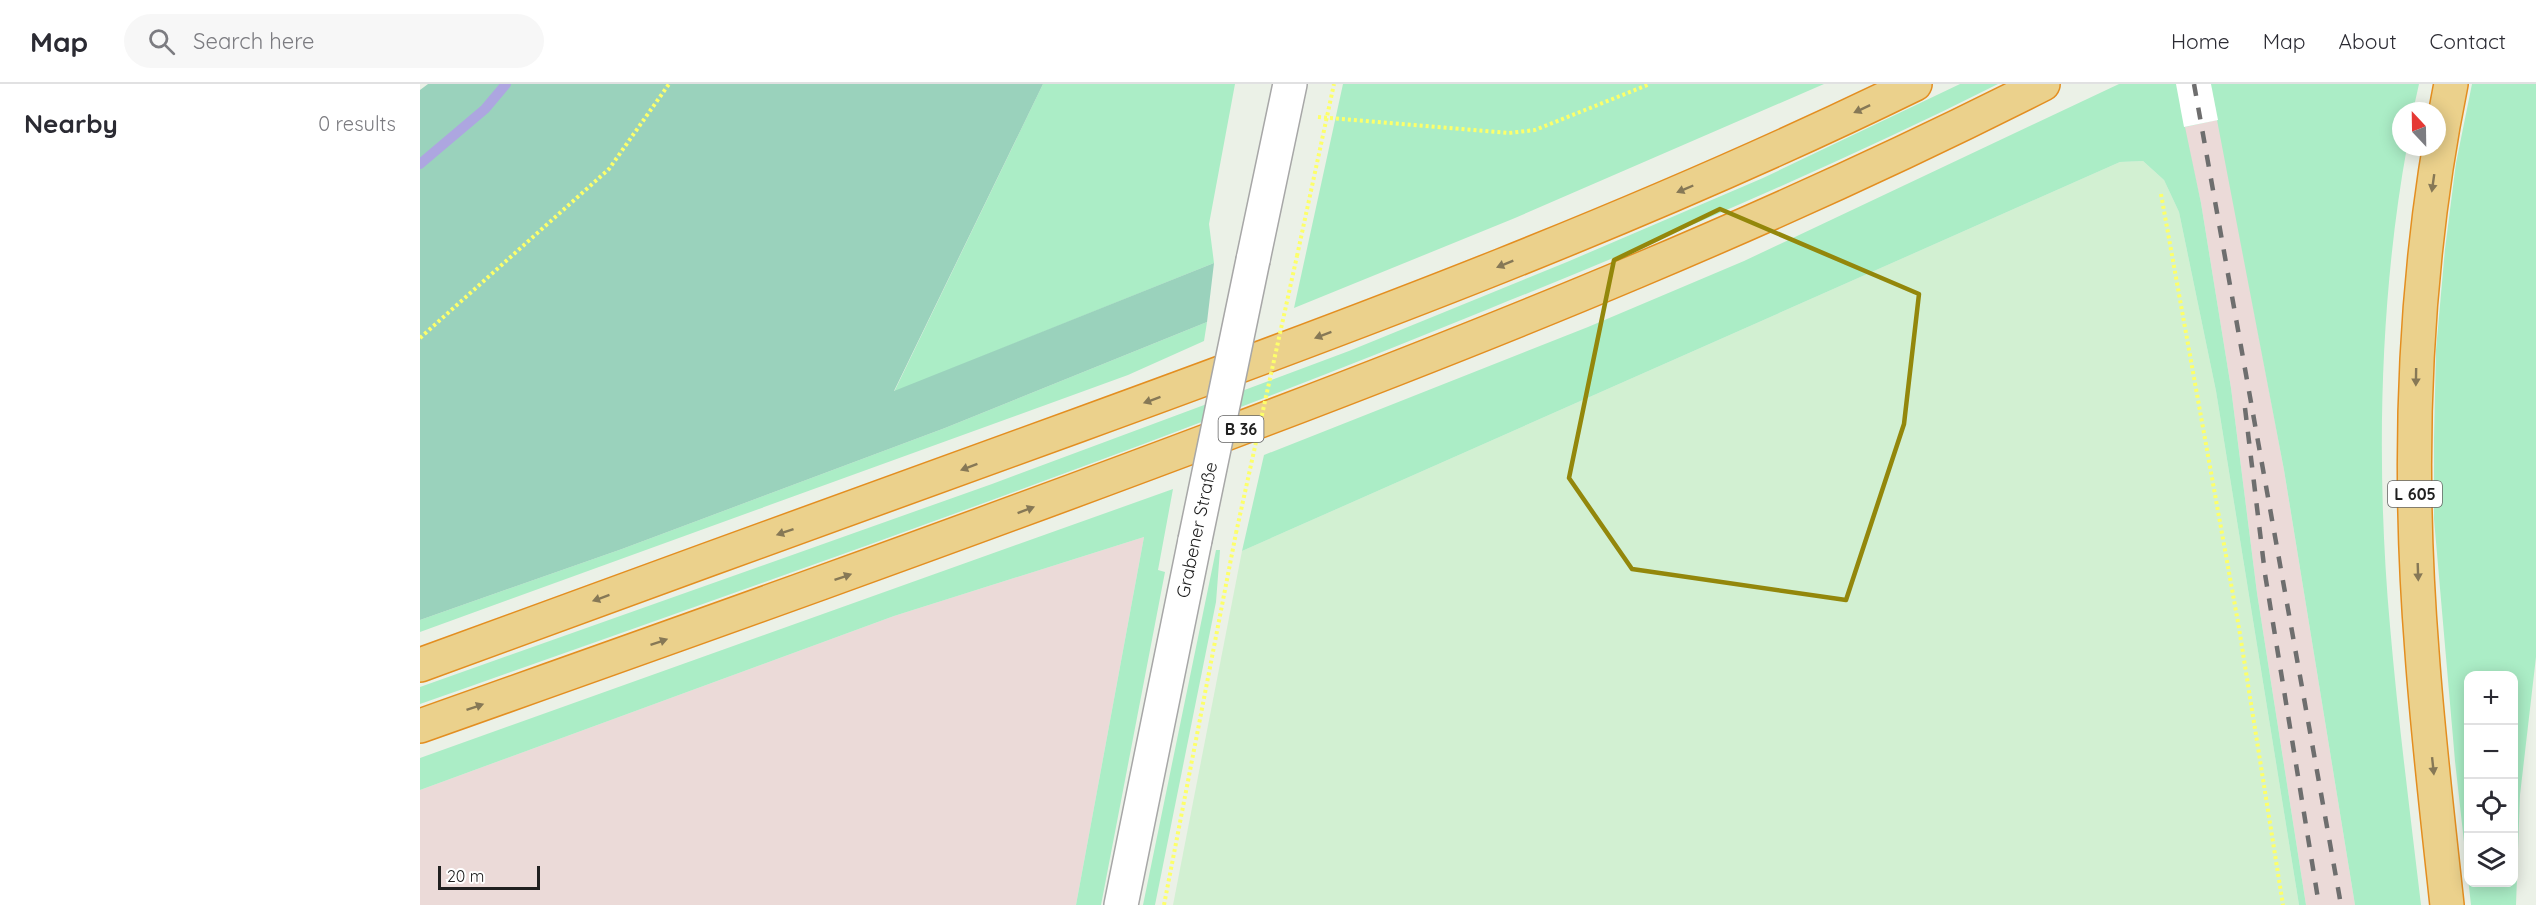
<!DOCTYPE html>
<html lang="en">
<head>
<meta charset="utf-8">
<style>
	:root { --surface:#fff; --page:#f7f7f7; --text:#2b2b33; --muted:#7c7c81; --line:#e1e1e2 }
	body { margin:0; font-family:Quicksand,sans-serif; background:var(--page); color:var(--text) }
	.controls { position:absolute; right:18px; bottom:18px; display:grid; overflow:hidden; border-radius:12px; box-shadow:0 3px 15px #0003 }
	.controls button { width:54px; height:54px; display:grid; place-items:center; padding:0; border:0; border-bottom:2px solid var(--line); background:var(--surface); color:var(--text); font:30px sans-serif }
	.compass { position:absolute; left:1972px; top:18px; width:54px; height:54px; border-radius:50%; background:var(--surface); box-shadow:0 3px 15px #0003; rotate:338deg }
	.scale { position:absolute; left:18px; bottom:15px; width:102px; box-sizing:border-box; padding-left:6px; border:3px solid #202020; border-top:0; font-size:16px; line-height:21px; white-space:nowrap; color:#202020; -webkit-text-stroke:4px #fff; paint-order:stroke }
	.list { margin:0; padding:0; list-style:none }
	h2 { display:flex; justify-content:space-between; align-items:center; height:78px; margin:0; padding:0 24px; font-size:26px }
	h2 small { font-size:20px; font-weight:400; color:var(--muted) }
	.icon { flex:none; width:33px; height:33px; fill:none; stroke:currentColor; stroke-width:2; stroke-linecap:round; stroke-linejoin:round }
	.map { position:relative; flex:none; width:2116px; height:821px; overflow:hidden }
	header { display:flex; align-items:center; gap:36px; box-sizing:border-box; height:84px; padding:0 30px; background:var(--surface); border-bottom:2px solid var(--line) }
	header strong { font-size:28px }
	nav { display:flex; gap:33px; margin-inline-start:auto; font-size:21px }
	.search { width:420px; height:54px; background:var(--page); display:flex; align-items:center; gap:15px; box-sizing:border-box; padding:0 21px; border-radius:33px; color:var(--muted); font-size:22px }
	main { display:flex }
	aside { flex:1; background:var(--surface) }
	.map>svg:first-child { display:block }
	.industrial { fill:#ebdad8 }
	.farmland { fill:#d2f0d2 }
	.grass { fill:#abedc6; fill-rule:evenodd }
	.forest { fill:#9ad2bc }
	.pier { fill:#fff }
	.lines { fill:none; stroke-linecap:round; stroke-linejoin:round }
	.stream { stroke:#ada6e0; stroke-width:10 }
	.minor-casing { stroke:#a7a7a7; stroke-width:36 }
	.highway-casing { stroke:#e38e20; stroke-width:36 }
	.path { stroke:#fdff6a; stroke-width:4; stroke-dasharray:3 3; stroke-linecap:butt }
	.minor { stroke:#fff; stroke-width:33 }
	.highway { stroke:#ebd18c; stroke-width:33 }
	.rail { stroke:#6e6e6e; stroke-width:4.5; stroke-dasharray:12 12; stroke-linecap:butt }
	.minor-bridge-casing { stroke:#a7a7a7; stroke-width:36; stroke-linecap:butt }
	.path-bridge { stroke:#fdff6a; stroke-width:4; stroke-dasharray:3 3; stroke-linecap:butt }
	.minor-bridge { stroke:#fff; stroke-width:33 }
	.oneway { fill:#867856 }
	.marked { fill:none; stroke:#93870b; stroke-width:4.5; stroke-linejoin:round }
	.labels { text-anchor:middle; stroke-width:6; stroke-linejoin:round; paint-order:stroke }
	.shield { fill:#fff; stroke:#636363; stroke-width:1.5 }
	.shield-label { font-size:16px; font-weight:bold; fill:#202020 }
	.street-label { font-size:18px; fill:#202020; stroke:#fff }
</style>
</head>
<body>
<header>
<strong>Map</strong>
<div class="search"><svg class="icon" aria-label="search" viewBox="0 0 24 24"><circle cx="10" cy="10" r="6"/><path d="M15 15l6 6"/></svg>Search here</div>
<nav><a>Home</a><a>Map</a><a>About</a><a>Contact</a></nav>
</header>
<main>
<aside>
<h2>Nearby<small>0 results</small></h2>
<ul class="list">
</ul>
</aside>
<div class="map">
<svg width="2116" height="821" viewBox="0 0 2116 821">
	<rect width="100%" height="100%" fill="#ebf1e7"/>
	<path class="industrial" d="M1798 36 1864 386 1935 821H1886L1837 509 1811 304 1781 119 1764 43Z
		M724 453 656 821H0V706L474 532Z"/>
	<path class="farmland" d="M1723 77 1744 96 1759 128 1796 307 1879 821H753L822 467 1700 78Z"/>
	<path class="grass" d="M623 0H815L789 140 794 179 474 308Z
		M923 0H1404L1095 134 874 224Z
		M1540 0H1578C1413 83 1242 155 1071 224 719 368 359 493 0 620V603L572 400 929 267 1147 178 1343 94Z
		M1699 0H1999L1993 27H1981V63H1987C1959 217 1956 387 1970 542 1978 635 1990 728 2001 821H1935L1864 386 1797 36 1765 43 1781 119 1811 304 1837 509 1886 821H1879L1796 307 1759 128 1744 96 1723 77 1700 78 822 467 844 371 1168 243 1324 177Z
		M2052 0H2116V573L2100 711 2096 821H2051L2035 677 2014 435V354L2016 266 2025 165 2036 79ZM2048 592H2094V798H2048Z
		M787 238 784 257 708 291 0 548V536L202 465 525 344Z
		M753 405 738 486 745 488 681 821H656L724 453 474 532 0 706V674Z
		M796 466H800L796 518 735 821H723Z"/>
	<path class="forest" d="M8 0H623L474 307 794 179 787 238 525 344 202 465 0 536V6Z"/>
	<path class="pier" d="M1756 0H1791L1798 36 1764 43Z"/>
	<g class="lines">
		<path class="stream" d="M0 80 65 25 86 0"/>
		<g class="minor-casing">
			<path id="minor" d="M833 176 870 0
				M701 821 775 456"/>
		</g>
		<g class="highway-casing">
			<path id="highway" d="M0 581C219 500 440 421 659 341 942 238 1225 132 1495 0
				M0 642C268 547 535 452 800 352 1079 247 1357 135 1623 0
				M2027 821C2018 737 2008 653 2002 568 1987 378 1993 187 2031 0"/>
		</g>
		<path class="path" d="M898 33 1089 49 1115 46 1230 0
			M1741 110 1819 544 1863 821
			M877 172 914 0
			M0 254 189 85 249 0
			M744 821 816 449"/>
		<use href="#minor" class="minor"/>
		<use href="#highway" class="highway"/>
		<path class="rail" d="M1774 0 1921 821
			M1825 324 1845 490 1899 821"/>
		<g class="minor-bridge-casing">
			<path id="minor-bridge" d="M775 456 833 176"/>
		</g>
		<path class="path-bridge" d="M816 449 877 172"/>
		<use href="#minor-bridge" class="minor-bridge"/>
	</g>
	<defs><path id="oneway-solid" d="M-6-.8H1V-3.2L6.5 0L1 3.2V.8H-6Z" transform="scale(1.5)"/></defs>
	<g class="oneway">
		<use href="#oneway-solid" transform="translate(1442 25) rotate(155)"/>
		<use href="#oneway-solid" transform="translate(2013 99) rotate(98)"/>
		<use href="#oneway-solid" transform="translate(1265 105) rotate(157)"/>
		<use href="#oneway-solid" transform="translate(1085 180) rotate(158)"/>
		<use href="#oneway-solid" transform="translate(903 251) rotate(159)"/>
		<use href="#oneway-solid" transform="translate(1996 293) rotate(91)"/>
		<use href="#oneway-solid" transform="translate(732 316) rotate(160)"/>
		<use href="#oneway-solid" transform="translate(549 383) rotate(159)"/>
		<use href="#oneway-solid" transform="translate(606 426) rotate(-21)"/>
		<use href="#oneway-solid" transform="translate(365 448) rotate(161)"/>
		<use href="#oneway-solid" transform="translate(1998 488) rotate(88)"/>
		<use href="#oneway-solid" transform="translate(423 493) rotate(-19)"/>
		<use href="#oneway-solid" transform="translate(181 514) rotate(160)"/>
		<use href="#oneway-solid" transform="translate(239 558) rotate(-19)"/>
		<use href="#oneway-solid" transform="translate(55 623) rotate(-19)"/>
		<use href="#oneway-solid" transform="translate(2013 682) rotate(84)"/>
	</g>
	<path class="marked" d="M1300 125 1499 210 1484 340 1426 516 1212 485 1149 394 1194 176Z"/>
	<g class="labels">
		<g class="shield">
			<rect x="798.5" y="332" width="45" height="26" rx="4.5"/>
			<rect x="1968" y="397" width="54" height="26" rx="4.5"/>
		</g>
		<g class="shield-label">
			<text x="821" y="351">B 36</text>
			<text x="1995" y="416">L 605</text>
		</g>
		<g class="street-label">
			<text transform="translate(777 446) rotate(-78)" y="6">Grabener Straße</text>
		</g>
	</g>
</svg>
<div class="controls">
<button>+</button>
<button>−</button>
<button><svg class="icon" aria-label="locate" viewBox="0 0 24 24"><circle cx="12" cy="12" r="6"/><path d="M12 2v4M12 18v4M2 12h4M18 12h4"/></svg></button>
<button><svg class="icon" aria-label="layers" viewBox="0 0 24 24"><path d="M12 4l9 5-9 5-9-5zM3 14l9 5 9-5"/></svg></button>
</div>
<svg class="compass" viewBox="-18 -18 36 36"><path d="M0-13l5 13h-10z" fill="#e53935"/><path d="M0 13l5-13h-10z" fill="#7c7c81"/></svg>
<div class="scale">20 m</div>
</div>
</main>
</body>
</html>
